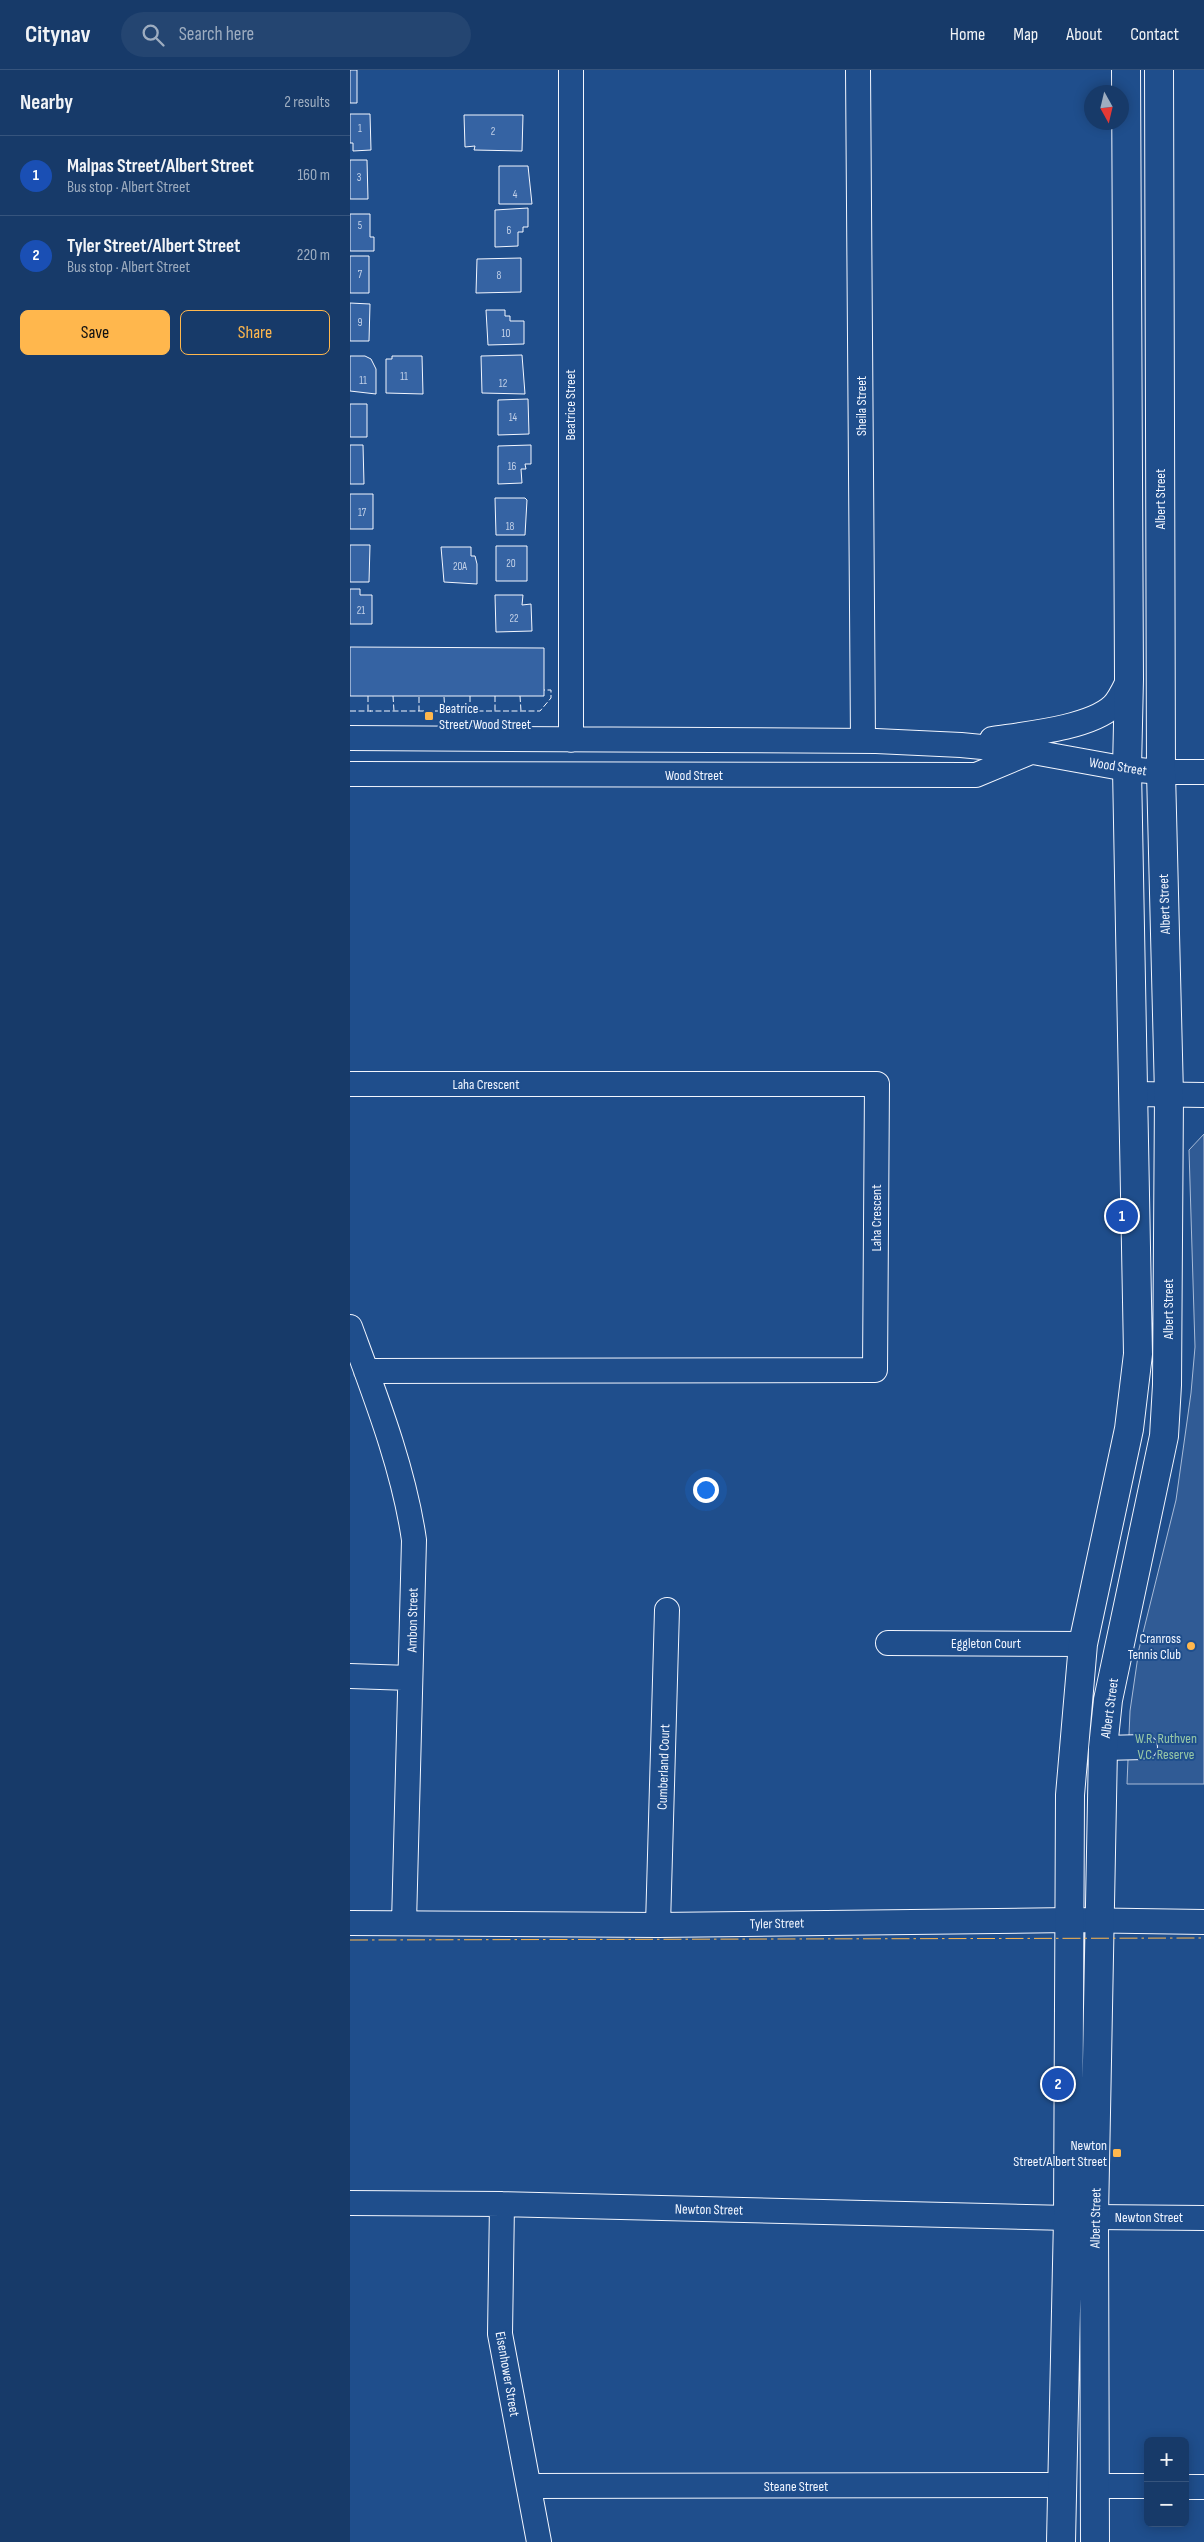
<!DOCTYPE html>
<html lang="en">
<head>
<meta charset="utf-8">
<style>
	:root { --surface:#173a69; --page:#244571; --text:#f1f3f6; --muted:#9eadc0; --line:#36547d; --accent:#ffb74d }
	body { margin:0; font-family:"Sofia Sans Condensed",sans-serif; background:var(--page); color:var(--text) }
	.controls { position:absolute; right:15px; bottom:15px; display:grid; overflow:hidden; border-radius:8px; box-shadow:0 2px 12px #0003 }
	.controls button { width:45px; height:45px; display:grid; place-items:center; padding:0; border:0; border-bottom:1px solid var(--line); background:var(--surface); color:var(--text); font:25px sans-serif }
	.compass { position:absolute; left:734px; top:15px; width:45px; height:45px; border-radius:50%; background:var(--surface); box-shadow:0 2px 12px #0003; rotate:172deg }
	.you { position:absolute; left:355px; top:1419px; width:18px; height:18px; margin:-12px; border:4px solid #fff; border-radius:50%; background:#1a73e8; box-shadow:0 0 0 8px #1a73e833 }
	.badge { display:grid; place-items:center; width:32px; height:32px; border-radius:50%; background:var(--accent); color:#fff; font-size:16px; font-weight:700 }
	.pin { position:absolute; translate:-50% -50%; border:2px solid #fff; box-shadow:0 1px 5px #0006 }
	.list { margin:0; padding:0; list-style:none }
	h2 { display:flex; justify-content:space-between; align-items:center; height:65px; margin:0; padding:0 20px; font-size:21px }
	h2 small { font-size:16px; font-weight:400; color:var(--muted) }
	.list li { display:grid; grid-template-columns:32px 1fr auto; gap:15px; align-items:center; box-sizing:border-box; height:80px; padding:0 20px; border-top:1px solid var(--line) }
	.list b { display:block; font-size:19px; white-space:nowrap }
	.list p { margin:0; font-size:16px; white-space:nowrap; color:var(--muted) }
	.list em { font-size:16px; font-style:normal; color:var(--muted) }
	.actions { display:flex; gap:10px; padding:15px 20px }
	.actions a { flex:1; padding:11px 0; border:1px solid var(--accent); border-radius:8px; text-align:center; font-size:18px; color:var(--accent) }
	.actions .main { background:var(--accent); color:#111 }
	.icon { flex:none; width:28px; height:28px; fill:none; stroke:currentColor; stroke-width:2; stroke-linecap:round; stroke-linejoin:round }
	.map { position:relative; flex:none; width:854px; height:2472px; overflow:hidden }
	header { display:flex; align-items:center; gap:30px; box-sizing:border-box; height:70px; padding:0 25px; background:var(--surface); border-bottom:1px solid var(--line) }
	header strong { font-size:24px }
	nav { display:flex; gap:28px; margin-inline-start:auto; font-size:18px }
	.search { width:350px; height:45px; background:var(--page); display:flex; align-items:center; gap:12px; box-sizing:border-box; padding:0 18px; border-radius:28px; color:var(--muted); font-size:19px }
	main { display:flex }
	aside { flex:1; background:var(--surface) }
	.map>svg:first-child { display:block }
	.built { fill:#305b95; stroke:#a8bbd7 }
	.building { fill:#3563a3; stroke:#f2f6ff }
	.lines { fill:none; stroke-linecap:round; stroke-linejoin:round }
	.minor-casing { stroke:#f2f6ff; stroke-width:26 }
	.highway-casing { stroke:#f2f6ff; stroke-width:30 }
	.minor { stroke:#1f4e8c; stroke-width:24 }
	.highway { stroke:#1f4e8c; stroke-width:28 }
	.fence { stroke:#f2f6ff; stroke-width:1; stroke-dasharray:6 2.5; stroke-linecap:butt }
	.power { stroke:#ffb74d; stroke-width:1; stroke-dasharray:18 4 2.5 4; stroke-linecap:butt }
	.poi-dot { fill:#ffb74d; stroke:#1f4e8c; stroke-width:2 }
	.labels { text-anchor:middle; stroke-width:4; stroke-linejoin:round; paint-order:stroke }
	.number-label { font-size:11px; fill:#c3d1e8 }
	.street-label { font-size:14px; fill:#f2f6ff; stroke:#1f4e8c }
	.poi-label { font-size:14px; fill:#f2f6ff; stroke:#1f4e8c; text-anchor:end }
	.park-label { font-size:14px; fill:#97c8a6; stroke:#1f4e8c }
</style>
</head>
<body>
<header>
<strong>Citynav</strong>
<div class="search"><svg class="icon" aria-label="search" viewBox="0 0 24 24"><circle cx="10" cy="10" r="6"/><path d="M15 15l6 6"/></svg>Search here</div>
<nav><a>Home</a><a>Map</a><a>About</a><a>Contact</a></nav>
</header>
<main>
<aside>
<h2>Nearby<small>2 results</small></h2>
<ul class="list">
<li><span class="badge" style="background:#1a4fb4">1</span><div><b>Malpas Street/Albert Street</b><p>Bus stop · Albert Street</p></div><em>160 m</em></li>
<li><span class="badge" style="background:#1a4fb4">2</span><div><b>Tyler Street/Albert Street</b><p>Bus stop · Albert Street</p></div><em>220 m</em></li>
</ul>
<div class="actions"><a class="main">Save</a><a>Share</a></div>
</aside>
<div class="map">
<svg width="854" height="2472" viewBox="0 0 854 2472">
	<rect width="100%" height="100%" fill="#1f4e8c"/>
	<path class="built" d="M854 1064V1714H777L780 1641 789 1579 826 1430 841 1323 845 1277 839 1080Z"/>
	<path class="building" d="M0 0H7V33H0Z
		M0 44H20L21 80 3 81V73H0Z
		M114 45H173L172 81 124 80 125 76 115 77Z
		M0 90H17L18 129H0Z
		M149 96H178L182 134H149Z
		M178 138V157H173V162H168V176L145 177V140Z
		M0 144H20V167H24V181H0Z
		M0 186H19V223H0Z
		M171 188V222L126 223 127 189Z
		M0 233 20 234 19 271H0Z
		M136 240H155V246H160V251H174V274L138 275Z
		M172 285 175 324 132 323 131 286Z
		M0 286H15L21 289 26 299V324L0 321Z
		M42 286H72L73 324 36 323V289H42Z
		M178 329 179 364 148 365V330Z
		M0 334H17V367H0Z
		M0 375H13L14 414H0Z
		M181 375V394H175L176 399H171L172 413 148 414V376Z
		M0 424H23V459H0Z
		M145 428H175L177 430 175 465H146Z
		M0 475H20L19 512H0Z
		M146 476H177V511H146Z
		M91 477H121V486H125L127 494V514L94 512Z
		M0 519H10V525H22V554H0Z
		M145 525H173L172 535 181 534 182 561 146 562Z
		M0 577 194 578V626H0Z"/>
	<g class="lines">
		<g class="minor-casing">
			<path id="minor" d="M221 0V670
				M508 0 513 671
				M0 668 526 671 611 675 683 682 777 699 811 702H854
				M642 669C675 664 740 658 763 636 770 629 775 617 779 609
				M0 704 626 705 681 682
				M0 1014H527L525 1300 16 1301
				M783 1024 854 1025
				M0 1257C25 1325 54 1399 64 1470L54 1853
				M538 1573 733 1574
				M0 1606 60 1608
				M753 1678 795 1677
				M0 1853 308 1855 720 1850 854 1852
				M308 1855 317 1540
				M0 2133 152 2134 718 2148
				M152 2134 150 2264 189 2472
				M744 2147 854 2148
				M179 2416 713 2415
				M746 2416H798
				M835 2417H854"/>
		</g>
		<g class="highway-casing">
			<path id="highway" d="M711 2472 718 2148 720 1725 733 1574 779 1359 788 1284 777 699 779 609 776 0
				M745 2472 744 2147 753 1678 758 1630 814 1366 817 1315 819 1025 811 702 809 0"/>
		</g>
		<use href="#minor" class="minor"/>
		<use href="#highway" class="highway"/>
		<path class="fence" d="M18 626V641H21
			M43 626 44 641
			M120 626V641
			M145 626V641
			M170 626 171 641
			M69 627V641
			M94 627 95 641
			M0 641H190L201 628V620H194"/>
		<path class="power" d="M0 1870 854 1868"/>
	</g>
	<g class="poi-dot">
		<rect x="74" y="641" width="10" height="10" rx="2.5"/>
		<circle cx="841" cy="1576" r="5"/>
		<rect x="762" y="2078" width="10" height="10" rx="2.5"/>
	</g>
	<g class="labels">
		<g class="number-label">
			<text x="10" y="62">1</text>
			<text x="143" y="65">2</text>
			<text x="9" y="111">3</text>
			<text x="165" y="128">4</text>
			<text x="10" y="159">5</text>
			<text x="159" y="164">6</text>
			<text x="10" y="208">7</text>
			<text x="149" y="209">8</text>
			<text x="10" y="256">9</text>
			<text x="156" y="267">10</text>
			<text x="54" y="310">11</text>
			<text x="13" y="314">11</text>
			<text x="153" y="317">12</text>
			<text x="163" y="351">14</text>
			<text x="162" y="400">16</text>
			<text x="12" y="446">17</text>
			<text x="160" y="460">18</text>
			<text x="161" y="497">20</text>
			<text x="110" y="500">20A</text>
			<text x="11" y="544">21</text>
			<text x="164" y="552">22</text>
		</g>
		<g class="street-label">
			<text transform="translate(220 335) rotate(-90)" y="5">Beatrice Street</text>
			<text transform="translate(511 336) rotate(-90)" y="5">Sheila Street</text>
			<text transform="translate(810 429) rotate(-90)" y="5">Albert Street</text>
			<text transform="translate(768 696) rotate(9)" y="5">Wood Street</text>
			<text x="344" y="710">Wood Street</text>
			<text transform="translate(814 834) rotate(-92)" y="5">Albert Street</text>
			<text x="136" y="1019">Laha Crescent</text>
			<text transform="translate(526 1148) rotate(-90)" y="5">Laha Crescent</text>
			<text transform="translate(818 1239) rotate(-90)" y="5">Albert Street</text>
			<text transform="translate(62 1550) rotate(-89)" y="5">Ambon Street</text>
			<text x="636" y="1578">Eggleton Court</text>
			<text transform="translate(759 1638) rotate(-82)" y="5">Albert Street</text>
			<text transform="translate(313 1697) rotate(-88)" y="5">Cumberland Court</text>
			<text transform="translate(427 1853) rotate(-1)" y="5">Tyler Street</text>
			<text transform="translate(359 2139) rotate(1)" y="5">Newton Street</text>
			<text x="799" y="2152">Newton Street</text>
			<text transform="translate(745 2148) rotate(-89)" y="5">Albert Street</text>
			<text transform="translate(158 2304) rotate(80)" y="5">Eisenhower Street</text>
			<text x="446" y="2421">Steane Street</text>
		</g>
		<g class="poi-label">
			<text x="89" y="643" text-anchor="start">Beatrice<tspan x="89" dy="16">Street/Wood Street</tspan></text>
			<text x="831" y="1573">Cranross<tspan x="831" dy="16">Tennis Club</tspan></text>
			<text x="757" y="2080">Newton<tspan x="757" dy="16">Street/Albert Street</tspan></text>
		</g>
		<g class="park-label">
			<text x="816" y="1673">W.R. Ruthven<tspan x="816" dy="16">V.C. Reserve</tspan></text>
		</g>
	</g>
</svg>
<div class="controls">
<button>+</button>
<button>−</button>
</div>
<svg class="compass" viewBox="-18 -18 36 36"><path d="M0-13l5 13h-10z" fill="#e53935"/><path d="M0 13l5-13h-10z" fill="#9eadc0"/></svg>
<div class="you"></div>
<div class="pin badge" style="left:772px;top:1146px;background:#1a4fb4">1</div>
<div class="pin badge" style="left:708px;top:2014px;background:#1a4fb4">2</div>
</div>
</main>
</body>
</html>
